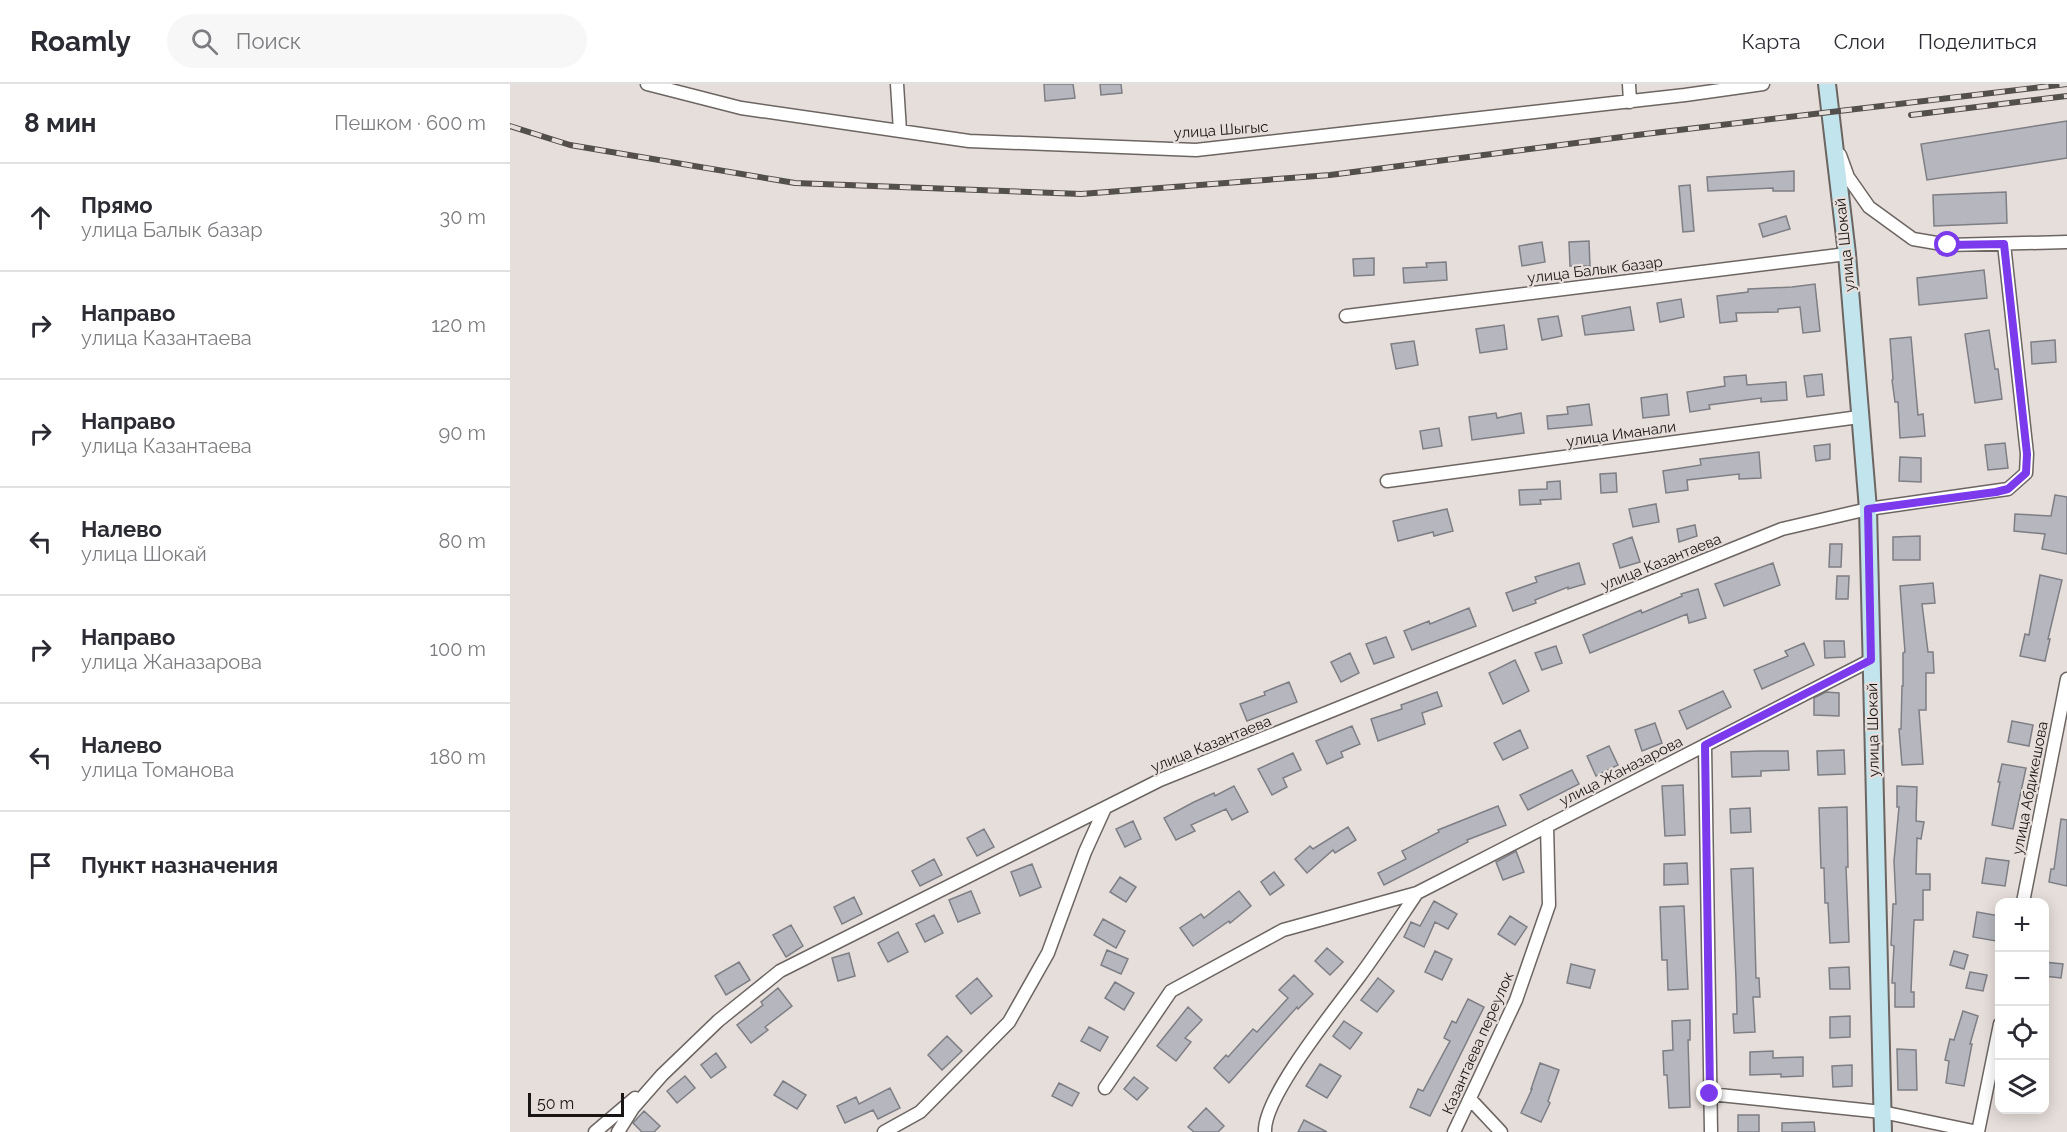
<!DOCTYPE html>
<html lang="ru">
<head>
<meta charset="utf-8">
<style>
	:root { --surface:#fff; --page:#f7f7f7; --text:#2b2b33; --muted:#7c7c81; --line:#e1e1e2 }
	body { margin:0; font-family:Raleway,sans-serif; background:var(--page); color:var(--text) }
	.controls { position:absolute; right:18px; bottom:18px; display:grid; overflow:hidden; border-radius:12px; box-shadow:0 3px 15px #0003 }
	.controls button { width:54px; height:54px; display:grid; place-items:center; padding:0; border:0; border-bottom:2px solid var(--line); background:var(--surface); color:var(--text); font:30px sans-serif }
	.scale { position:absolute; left:18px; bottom:15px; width:96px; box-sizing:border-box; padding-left:6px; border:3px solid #181514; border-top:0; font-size:16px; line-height:21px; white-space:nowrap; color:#181514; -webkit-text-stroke:4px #e6deda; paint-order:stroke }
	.stop { position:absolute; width:18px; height:18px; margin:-14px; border:4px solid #7c3aed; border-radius:50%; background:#fff }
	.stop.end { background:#7c3aed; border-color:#fff; box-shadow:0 2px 6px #0008 }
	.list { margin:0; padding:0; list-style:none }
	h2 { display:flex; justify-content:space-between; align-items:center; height:78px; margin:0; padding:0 24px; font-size:26px }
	h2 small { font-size:20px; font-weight:400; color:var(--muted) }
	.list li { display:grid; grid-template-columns:39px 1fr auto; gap:18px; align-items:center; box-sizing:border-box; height:108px; padding:0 24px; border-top:2px solid var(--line) }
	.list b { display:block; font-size:22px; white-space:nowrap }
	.list p { margin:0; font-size:20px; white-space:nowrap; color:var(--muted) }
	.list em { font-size:20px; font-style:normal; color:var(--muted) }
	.icon { flex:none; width:33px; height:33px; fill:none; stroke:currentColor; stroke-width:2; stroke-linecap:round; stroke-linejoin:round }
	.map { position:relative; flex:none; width:1557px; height:1048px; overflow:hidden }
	header { display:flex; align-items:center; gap:36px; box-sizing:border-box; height:84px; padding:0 30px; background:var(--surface); border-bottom:2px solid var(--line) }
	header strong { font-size:28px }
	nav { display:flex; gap:33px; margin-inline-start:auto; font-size:21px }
	.search { width:420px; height:54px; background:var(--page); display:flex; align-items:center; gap:15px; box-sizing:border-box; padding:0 21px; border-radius:33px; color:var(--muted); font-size:22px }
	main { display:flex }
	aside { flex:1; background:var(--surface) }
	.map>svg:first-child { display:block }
	.building { fill:#b6b6be; stroke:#7e7e85; stroke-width:1.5 }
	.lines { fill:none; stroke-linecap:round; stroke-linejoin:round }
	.street-casing { stroke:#6c6561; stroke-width:15 }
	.secondary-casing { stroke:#6c6561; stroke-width:20 }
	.street { stroke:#fff; stroke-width:12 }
	.secondary { stroke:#c2e4ed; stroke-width:16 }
	.rail-casing { stroke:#534f4d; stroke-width:6 }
	.rail { stroke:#e6deda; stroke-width:4; stroke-dasharray:11; stroke-linecap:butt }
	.route { stroke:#7c3aed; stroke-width:8 }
	.labels { text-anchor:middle; stroke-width:4.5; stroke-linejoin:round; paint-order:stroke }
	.street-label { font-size:15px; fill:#181514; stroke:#e6deda }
</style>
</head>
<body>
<header>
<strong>Roamly</strong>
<div class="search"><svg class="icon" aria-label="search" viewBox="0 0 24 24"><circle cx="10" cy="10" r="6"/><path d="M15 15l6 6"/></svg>Поиск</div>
<nav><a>Карта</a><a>Слои</a><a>Поделиться</a></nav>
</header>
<main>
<aside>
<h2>8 мин<small>Пешком · 600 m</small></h2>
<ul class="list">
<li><svg class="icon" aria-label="ahead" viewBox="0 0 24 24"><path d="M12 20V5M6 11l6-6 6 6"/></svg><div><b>Прямо</b><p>улица Балык базар</p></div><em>30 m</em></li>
<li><svg class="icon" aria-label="right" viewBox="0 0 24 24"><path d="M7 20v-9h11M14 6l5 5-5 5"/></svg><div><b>Направо</b><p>улица Казантаева</p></div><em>120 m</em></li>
<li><svg class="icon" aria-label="right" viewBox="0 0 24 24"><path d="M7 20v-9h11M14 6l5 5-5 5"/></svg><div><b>Направо</b><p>улица Казантаева</p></div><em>90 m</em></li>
<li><svg class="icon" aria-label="left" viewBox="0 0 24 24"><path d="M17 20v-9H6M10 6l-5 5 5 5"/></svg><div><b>Налево</b><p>улица Шокай</p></div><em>80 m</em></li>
<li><svg class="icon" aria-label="right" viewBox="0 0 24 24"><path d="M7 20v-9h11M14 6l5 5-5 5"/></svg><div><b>Направо</b><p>улица Жаназарова</p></div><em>100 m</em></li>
<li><svg class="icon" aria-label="left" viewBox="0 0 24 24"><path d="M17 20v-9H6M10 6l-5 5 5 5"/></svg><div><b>Налево</b><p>улица Томанова</p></div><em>180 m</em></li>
<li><svg class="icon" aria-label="arrive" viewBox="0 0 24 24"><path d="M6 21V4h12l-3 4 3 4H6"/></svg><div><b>Пункт назначения</b></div></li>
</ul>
</aside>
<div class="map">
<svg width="1557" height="1048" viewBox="0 0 1557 1048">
	<rect width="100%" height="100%" fill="#e6deda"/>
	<path class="building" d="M534 0H563L565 14 535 17Z
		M590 0H611L612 9 591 11Z
		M1557 37V74L1417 96 1411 60Z
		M1284 87V107H1263V104L1198 107 1197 93Z
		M1180 101 1184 147 1173 148 1169 102Z
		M1496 108 1497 139 1424 142 1423 111Z
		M1276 132 1280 145 1253 153 1249 140Z
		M1079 157 1080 182H1060L1059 158Z
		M1032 158 1035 178 1012 182 1009 162Z
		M864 174V191L844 192 843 175Z
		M936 178 937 196 894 199 893 184 917 183 916 179Z
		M1474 186 1477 214 1409 221 1407 194Z
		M1305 200 1310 247 1293 249 1290 223 1268 225V228L1226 229 1227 237 1210 239 1207 212 1238 208V205L1282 203Z
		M1171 215 1174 233 1150 238 1147 219Z
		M1120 223 1124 246 1075 251 1072 232Z
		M1048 232 1052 252 1032 256 1028 235Z
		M994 241 997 265 970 269 966 245Z
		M1479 246 1485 285H1488L1492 315 1465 319 1455 250Z
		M1401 253 1408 331 1413 330 1415 352 1390 354 1388 318H1385L1382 296 1383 295 1380 255Z
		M1545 256 1546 278 1522 280 1521 258Z
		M904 257 908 281 886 285 881 260Z
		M1312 290 1314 311 1297 313 1294 292Z
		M1236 291 1237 301 1276 298 1277 316 1251 318V314L1199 321 1200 325 1180 328 1177 308 1215 302 1214 293Z
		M1157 310 1159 331 1133 334 1131 314Z
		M1079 320 1082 341 1038 345 1037 332 1058 330 1057 323Z
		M986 329 987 334 1011 329 1014 349 962 356 959 333Z
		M929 344 932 362 913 365 910 347Z
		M1495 359 1498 384 1478 386 1475 361Z
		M1320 360V375L1306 377 1304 362Z
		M1249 368 1251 394 1229 395V390L1177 396 1178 406 1156 409 1153 387 1191 381 1190 375Z
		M1390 373 1411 374V398L1389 397Z
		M1106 389 1107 408 1091 409 1090 390Z
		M1050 397 1051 415 1030 416 1031 420 1010 421 1009 406 1037 405V398Z
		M1545 411 1557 413V470L1532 465 1535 450 1504 447 1505 430 1541 432Z
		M1146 420 1149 438 1123 443 1119 425Z
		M937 425 943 447 924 452 923 448 888 457 883 437Z
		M1185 441 1187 452 1169 458 1167 445Z
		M1410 452V476H1383V453Z
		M1122 453 1130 478 1110 484 1103 460Z
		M1320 460H1332L1331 483H1319Z
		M1069 479 1075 500 1058 505V503L1025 516 1026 519 1003 527 996 509 1027 498 1025 493Z
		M1263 479 1270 501 1214 522 1205 500Z
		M1530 491 1552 496 1538 555H1540L1535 577 1510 572 1515 550 1519 551Z
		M1327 492H1339L1338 515H1326Z
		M1423 499 1425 519 1412 520 1418 568H1423L1424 589H1416V626H1409L1413 680 1392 681 1389 645H1391L1392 602H1393V569L1395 568 1390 502Z
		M1188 505 1196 534 1179 539 1177 530 1080 569 1073 551 1131 526 1132 529 1172 512 1171 510Z
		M959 524 966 542 902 566 894 547 919 537 920 540Z
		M876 553 884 573 864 580 856 560Z
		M1314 557H1334L1335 573 1315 574Z
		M1294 559 1304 581 1252 605 1244 586 1278 572 1275 567Z
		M1046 562 1052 579 1032 586 1025 569Z
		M840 569 849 589 831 598 821 578Z
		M1005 576 1019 607 993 620 979 589Z
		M779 598 787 618 737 637 730 620 755 611 754 608Z
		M1213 607 1221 623 1177 645 1169 627Z
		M927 608 932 622 912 629 915 640 868 657 861 635 892 625 891 621Z
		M1316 608 1329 609V632L1304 631V614Z
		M1502 637 1523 641 1519 662 1498 658Z
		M1145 639 1152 659 1132 667 1125 646Z
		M842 642 850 660 831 668 833 673 817 680 806 657Z
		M1010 646 1018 664 993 676 984 659Z
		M1099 662 1108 681 1086 692 1077 672Z
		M1334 666 1335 690 1308 691 1307 667Z
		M1250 667H1278L1279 686 1251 687V692L1222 693 1221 668Z
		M783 669 791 686 773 694 777 703 762 711 748 685Z
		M1492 680 1516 684 1503 745 1482 741 1490 698H1488Z
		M1062 686 1069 700 1018 726 1010 711Z
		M1173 701 1175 751 1155 752 1152 702Z
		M724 702 738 728 722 736 716 725 681 741 685 747 666 756 654 734 684 718 704 709 705 712Z
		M1387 702 1407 703 1406 737 1414 738 1411 755 1407 754 1406 790H1420V806H1413V836H1404L1401 908H1404V923H1385V899H1382L1384 862 1381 861 1383 820H1386L1384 777 1389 723H1387Z
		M988 722 996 741 957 756 958 758 874 801 868 789 896 775 892 767 929 748 928 746Z
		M1337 723 1338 783H1336L1339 858 1320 859 1318 819H1315L1314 784H1311L1309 724Z
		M1240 724 1241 748 1221 749 1220 725Z
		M1551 735 1557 736V802L1539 798 1541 785H1544Z
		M623 737 631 755 615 763 606 745Z
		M838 743 846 756 825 769 823 766 797 789 785 775 800 762 803 765Z
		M474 745 484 763 467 772 457 754Z
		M1006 767 1014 788 993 796 986 778Z
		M1476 774 1499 777 1495 802 1472 799Z
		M424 775 432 791 410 802 402 787Z
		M1177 779 1178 800 1154 801V780Z
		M522 780 531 803 510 812 501 788Z
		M1243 784 1246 894H1249L1250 913H1243L1245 948 1224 949 1223 930H1227L1226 895 1221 785Z
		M764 788 774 801 760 811 751 798Z
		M610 793 626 803 616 818 600 808Z
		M461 807 470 829 448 838 439 816Z
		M729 807 741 822 720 839 719 837 683 862 670 844 691 830 694 834Z
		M344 813 352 830 332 840 324 823Z
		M924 817 947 830 938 845 925 838 914 863 894 853 901 838 910 842Z
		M1174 822 1178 905 1158 906 1157 876H1152L1150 823Z
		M1467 828 1490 832 1486 857 1463 853Z
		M424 831 433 849 415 858 406 840Z
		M1000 832 1017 843 1005 861 988 850Z
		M593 835 615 847 606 864 584 851Z
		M281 841 293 862 276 873 263 851Z
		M388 848 398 868 378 878 368 859Z
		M817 864 833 878 820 891 805 877Z
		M597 866 618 875 611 890 591 881Z
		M925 867 942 875 932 896 915 888Z
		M1444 867 1458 871 1454 885 1440 881Z
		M339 869 345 892 328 897 322 874Z
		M229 878 240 896 216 911 205 892Z
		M1534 878 1553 880 1551 894 1534 892Z
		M1061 880 1085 886 1080 904 1057 899Z
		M1339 883 1340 905H1320L1319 884Z
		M1460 888 1477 891 1473 907 1456 904Z
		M784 891 803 910 788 925 787 923 719 999 704 984 716 971 718 973 743 945 747 948 778 914 769 906Z
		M467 894 482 912 461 930 446 912Z
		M868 894 884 907 867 928 851 916Z
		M605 898 624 909 614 926 595 914Z
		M268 904 282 922 255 943 258 946 241 959 227 941 253 921 251 918Z
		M958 915 974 923 920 1032 900 1023 908 1005 913 1007 940 957 934 954 942 937 946 939Z
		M678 923 692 936 675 954 681 958 666 977 647 962Z
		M1453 927 1468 932 1460 960H1462L1454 1002 1436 999 1439 977 1435 976 1440 955 1444 956Z
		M1340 932V953L1320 954V933Z
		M1180 936V956H1178L1180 1023 1159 1024 1157 991H1154L1153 967 1163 966 1162 937Z
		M834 937 852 949 840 965 823 952Z
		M579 943 598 953 590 967 571 957Z
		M437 952 452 967 432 986 418 971Z
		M1387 965 1406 966 1407 1006H1388Z
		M1263 967V974L1293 973V992L1271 993V990L1240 991V968Z
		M206 969 216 983 201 994 191 981Z
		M1030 979 1049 986 1038 1017 1040 1019 1031 1038 1011 1029 1022 1005H1021Z
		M810 980 831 992 817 1014 796 1002Z
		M1342 981V1002L1323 1003 1322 982Z
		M175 992 185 1004 167 1019 157 1007Z
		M624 993 638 1004 627 1016 614 1005Z
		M273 997 296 1011 287 1025 264 1011Z
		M549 999 569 1009 562 1022 542 1012Z
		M380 1004 390 1024 368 1035 363 1026 335 1039 327 1022 346 1013 349 1020Z
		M696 1024 714 1042 708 1048H684L678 1043Z
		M134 1027 150 1042 144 1048H132L123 1039Z
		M1228 1031H1249V1048H1228Z
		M794 1036 817 1048H788Z
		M1304 1038 1305 1048H1272V1039Z"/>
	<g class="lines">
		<g class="street-casing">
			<path id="street" d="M137 0 231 24 459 57 686 66 1175 11 1253 0
				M387 0 390 47
				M1119 0 1120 18
				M1330 71 1338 93 1359 123 1403 155 1438 161 1557 158
				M836 232 1337 170
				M877 397 1349 333
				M1195 661 1201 1048
				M1513 818 1557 595
				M595 1004 661 907 773 846 907 809 1361 576
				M1200 1010 1372 1028 1468 1048
				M960 1015 991 1048
				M85 1048 125 1014
				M108 1048 123 1024 152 991 208 937 270 887 650 696 1272 445 1358 425 1498 405 1516 389 1517 370 1494 160
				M374 1048 410 1028 499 938 538 869 575 768 595 724
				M755 1048C753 1013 827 923 849 893 869 866 888 837 907 809
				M944 1048 1006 916 1039 821 1037 742
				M1468 1048 1490 940"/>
		</g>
		<g class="secondary-casing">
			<path id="secondary" d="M1317 0 1337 170 1358 425 1373 1048"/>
		</g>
		<use href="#street" class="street"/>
		<use href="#secondary" class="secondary"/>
		<g class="rail-casing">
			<path id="rail" d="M1401 31 1557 12
				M0 42 60 61 285 99 571 110 820 91 1135 50 1557 0"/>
		</g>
		<use href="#rail" class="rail"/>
	</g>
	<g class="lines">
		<path class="route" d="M1200 1010 1195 661 1361 576 1358 425 1486 408 1498 405 1516 389 1517 370 1494 160 1438 161"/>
	</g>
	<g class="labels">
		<g class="street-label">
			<text transform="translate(711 46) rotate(-4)" y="5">улица Шыгыс</text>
			<text transform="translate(1335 161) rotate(-96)" y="5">улица Шокай</text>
			<text transform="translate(1085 186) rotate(-7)" y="5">улица Балык базар</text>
			<text transform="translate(1111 350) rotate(-8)" y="5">улица Иманали</text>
			<text transform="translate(1151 478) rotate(-22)" y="5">улица Казантаева</text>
			<text transform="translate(1363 646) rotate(-91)" y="5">улица Шокай</text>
			<text transform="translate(701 660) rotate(-22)" y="5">улица Казантаева</text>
			<text transform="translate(1111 687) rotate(-27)" y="5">улица Жаназарова</text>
			<text transform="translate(1520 704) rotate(-79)" y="5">улица Абдикешова</text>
			<text transform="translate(968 959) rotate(-66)" y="5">Казантаева переулок</text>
		</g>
	</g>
</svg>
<div class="controls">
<button>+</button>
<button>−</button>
<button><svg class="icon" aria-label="locate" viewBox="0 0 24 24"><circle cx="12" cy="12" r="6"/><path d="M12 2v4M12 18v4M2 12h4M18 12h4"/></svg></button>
<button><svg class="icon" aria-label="layers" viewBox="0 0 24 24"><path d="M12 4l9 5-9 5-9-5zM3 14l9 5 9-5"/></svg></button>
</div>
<div class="scale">50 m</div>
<div class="stop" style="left:1438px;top:161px"></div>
<div class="stop end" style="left:1200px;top:1010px"></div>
</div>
</main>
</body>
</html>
